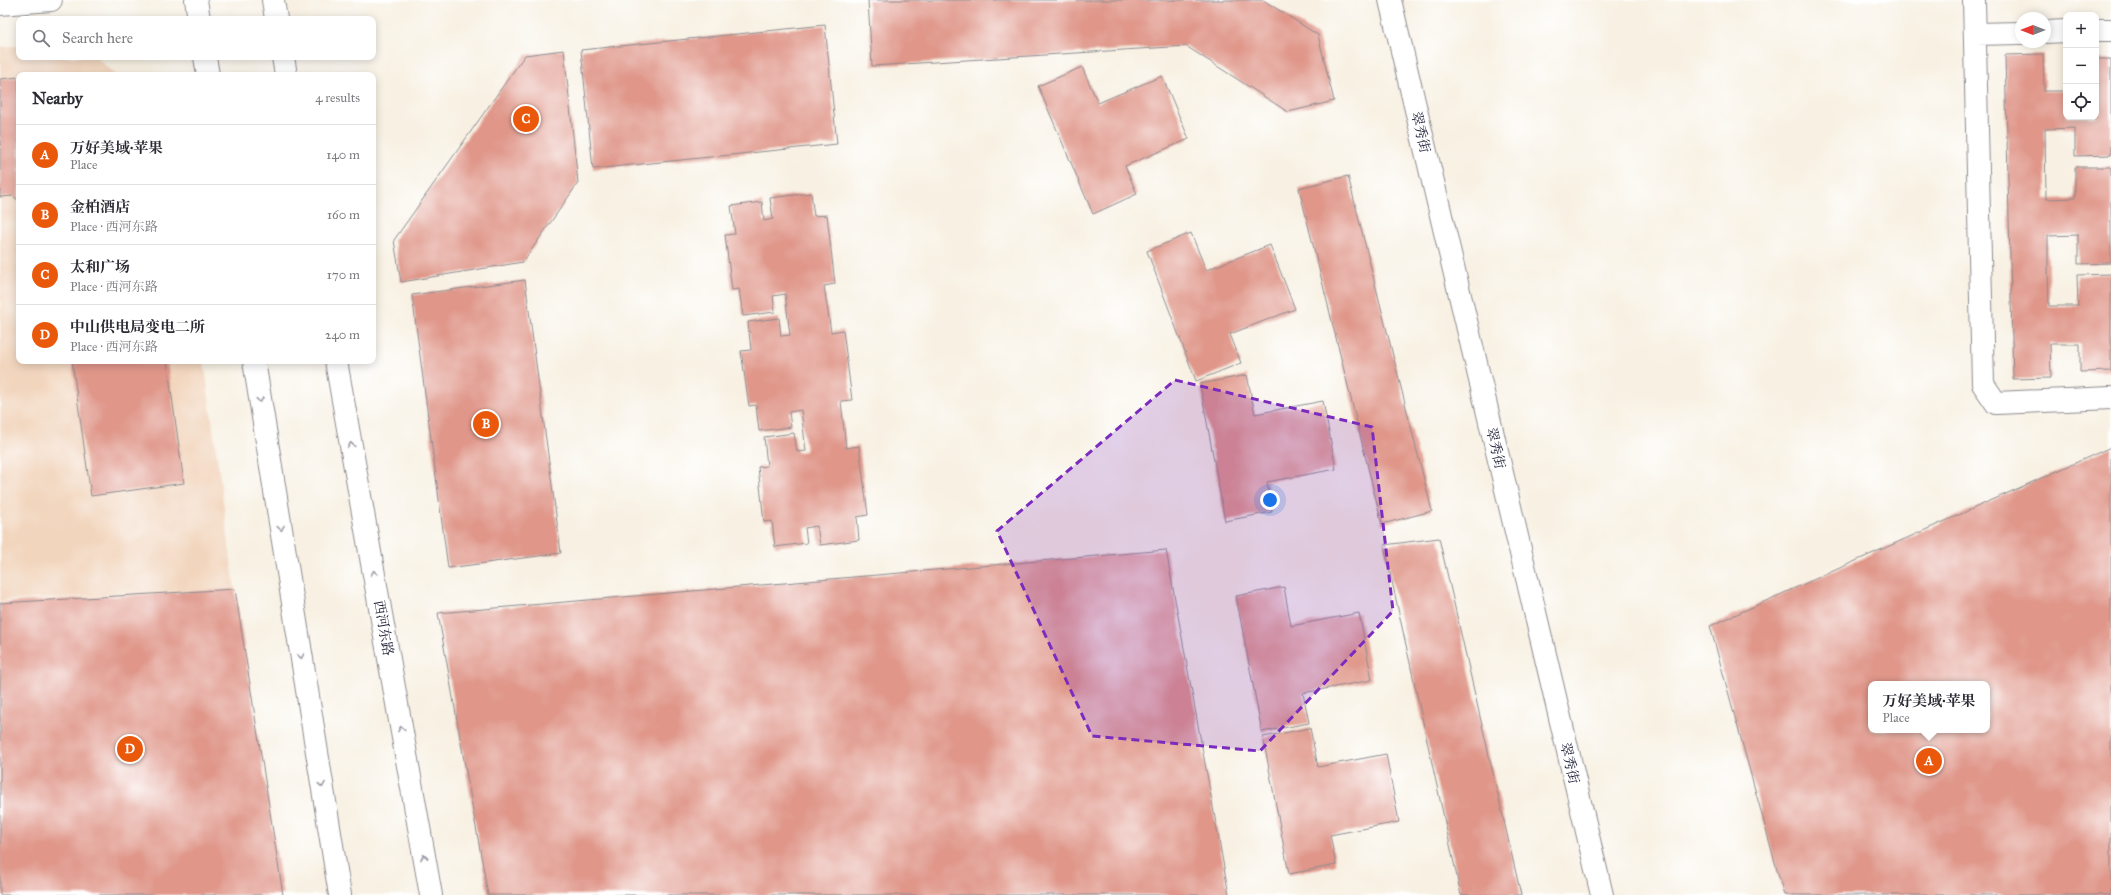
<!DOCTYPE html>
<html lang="en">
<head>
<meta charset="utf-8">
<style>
	:root { --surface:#fff; --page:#f7f7f7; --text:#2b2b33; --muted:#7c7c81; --line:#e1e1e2; --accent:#ea580c }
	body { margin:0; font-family:"IM FELL Great Primer","Noto Serif SC",serif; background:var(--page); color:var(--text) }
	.controls { position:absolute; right:12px; top:12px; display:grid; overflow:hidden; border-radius:8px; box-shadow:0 2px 10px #0003 }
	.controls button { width:36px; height:36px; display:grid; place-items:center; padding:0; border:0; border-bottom:1px solid var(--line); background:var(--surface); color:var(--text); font:20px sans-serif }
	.compass { position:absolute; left:2015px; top:12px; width:36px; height:36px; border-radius:50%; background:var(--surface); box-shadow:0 2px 10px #0003; rotate:270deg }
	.you { position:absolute; left:1270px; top:500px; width:14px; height:14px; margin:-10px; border:3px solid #fff; border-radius:50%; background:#1a73e8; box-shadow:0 0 0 6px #1a73e833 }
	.badge { display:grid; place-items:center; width:26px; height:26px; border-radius:50%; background:var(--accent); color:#fff; font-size:13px; font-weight:700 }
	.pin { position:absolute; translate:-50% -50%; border:2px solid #fff; box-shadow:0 1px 4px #0006 }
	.popup { position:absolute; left:1868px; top:681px; width:122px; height:52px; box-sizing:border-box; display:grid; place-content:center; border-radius:8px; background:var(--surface); filter:drop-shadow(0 1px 3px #0005); font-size:13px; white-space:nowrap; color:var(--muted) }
	.popup b { font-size:15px; color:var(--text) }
	.popup::after { content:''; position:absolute; left:50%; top:100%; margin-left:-8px; border:8px solid transparent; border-top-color:var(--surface) }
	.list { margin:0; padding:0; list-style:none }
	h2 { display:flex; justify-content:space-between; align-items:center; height:52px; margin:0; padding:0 16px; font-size:17px }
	h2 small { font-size:13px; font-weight:400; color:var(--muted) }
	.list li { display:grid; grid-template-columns:26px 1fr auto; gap:12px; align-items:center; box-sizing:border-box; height:60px; padding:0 16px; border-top:1px solid var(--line) }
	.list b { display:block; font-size:15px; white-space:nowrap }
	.list p { margin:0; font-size:13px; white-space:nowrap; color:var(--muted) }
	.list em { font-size:13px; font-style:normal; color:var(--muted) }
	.icon { flex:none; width:22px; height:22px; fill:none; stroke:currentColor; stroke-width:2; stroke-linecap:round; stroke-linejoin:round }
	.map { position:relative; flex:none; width:2111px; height:895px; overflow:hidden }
	.search { position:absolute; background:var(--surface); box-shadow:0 2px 10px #0003; left:16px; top:16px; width:360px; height:44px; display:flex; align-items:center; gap:10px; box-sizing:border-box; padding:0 14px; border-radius:8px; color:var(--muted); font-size:15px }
	.panel { position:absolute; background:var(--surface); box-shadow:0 2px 10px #0003; left:16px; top:72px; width:360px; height:292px; border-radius:8px }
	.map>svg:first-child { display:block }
	.built { fill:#f2d5bd }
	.building { fill:#e0978a; fill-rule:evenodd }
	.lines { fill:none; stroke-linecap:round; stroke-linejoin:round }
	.minor-casing { stroke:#8d8a8f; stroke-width:24 }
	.major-casing { stroke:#8d8a8f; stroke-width:24 }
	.minor { stroke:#fff; stroke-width:22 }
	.major { stroke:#fff; stroke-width:22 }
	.oneway { stroke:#9c9ca7 }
	.marked { fill:#7b2cbf; fill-opacity:0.2; stroke:#7b2cbf; stroke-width:3; stroke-dasharray:8 5; stroke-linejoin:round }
	.labels { text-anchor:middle; stroke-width:3; stroke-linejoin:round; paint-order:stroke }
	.street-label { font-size:14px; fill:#22223b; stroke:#fff }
</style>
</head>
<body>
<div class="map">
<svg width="2111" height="895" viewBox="0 0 2111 895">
	<rect width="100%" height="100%" fill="#fff"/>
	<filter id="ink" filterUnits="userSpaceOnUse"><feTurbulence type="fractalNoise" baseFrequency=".025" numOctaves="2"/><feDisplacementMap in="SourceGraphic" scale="8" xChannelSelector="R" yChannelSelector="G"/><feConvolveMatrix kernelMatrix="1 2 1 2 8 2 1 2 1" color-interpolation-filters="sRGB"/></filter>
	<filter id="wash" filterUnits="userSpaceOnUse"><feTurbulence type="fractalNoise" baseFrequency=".012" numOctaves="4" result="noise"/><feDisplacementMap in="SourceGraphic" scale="16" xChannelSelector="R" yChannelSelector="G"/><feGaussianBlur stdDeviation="0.9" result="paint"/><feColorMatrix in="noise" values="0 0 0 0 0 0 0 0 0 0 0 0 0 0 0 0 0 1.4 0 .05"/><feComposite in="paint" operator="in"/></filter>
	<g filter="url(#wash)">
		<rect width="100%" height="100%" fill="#f8f1e3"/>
		<path class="built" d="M19 46V57H96L116 75H19V361H204L235 589 0 601V47Z"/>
		<g id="blocks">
			<path class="building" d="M868 0H1263L1318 35 1334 101 1288 112 1186 46 872 66Z
				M825 25 837 144 593 169 581 50Z
				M564 50 578 183 523 262 401 282 394 240 525 55Z
				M2043 54 2044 91H2066V117H2096V59H2111V155L2075 156V128L2045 129 2046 199 2075 198V167H2111V263L2078 264V235L2048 236V269L2049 306H2078L2077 275 2111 274V371L2080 372V344H2050L2051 378 2013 379 2005 55Z
				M1082 67 1098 103 1162 76 1189 139 1125 166 1137 194 1093 214 1038 86Z
				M19 77V201L13 196 0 197V79Z
				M1348 176 1432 511 1382 524 1299 188Z
				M811 193 814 216 827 215 835 284 824 286 831 332 843 330 852 400 841 401 846 448 859 446 868 515 857 517 859 540 820 545 817 526 805 528 807 543 775 547 772 521 764 522 758 467 767 466 764 437 794 433 797 452 806 451 801 410 789 412 791 427 759 431 756 405 749 406 741 351 751 350 748 322 779 318 781 336 790 335 785 294 773 296 775 312 743 316 739 289 732 290 725 235 735 234 731 206 762 202 764 221 773 219 770 198Z
				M1191 233 1206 270 1270 245 1295 309 1230 334 1241 363 1196 381 1147 251Z
				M525 280 561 553 448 568 412 295Z
				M72 361H167L184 483 91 496Z
				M1247 375 1255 414 1323 401 1336 469 1267 482 1272 512 1225 521 1200 384Z
				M2111 447V895H1784L1710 626ZM1871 684H1987V730H1871Z
				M1439 538 1521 895H1461L1384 545Z
				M1166 550 1229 895H488L438 613Z
				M1284 587 1291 626 1359 613 1372 680 1303 693 1309 723 1262 732 1236 596Z
				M235 589 283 895H0V603Z
				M1310 728 1318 767 1386 754 1399 822 1330 835 1336 865 1289 874 1263 737Z"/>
		</g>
	</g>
	<g filter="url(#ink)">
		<use href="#blocks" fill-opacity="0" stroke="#8d8a8f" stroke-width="1"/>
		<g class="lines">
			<g class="minor-casing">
				<path id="minor" d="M196 0 199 19
					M273 0 276 19
					M1390 0 1602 895
					M1974 0 1983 384 1996 403 2111 398
					M2096 30H2111
					M2045 32 2066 31
					M1975 34 2021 33
					M205 57 208 75
					M283 57 286 75
					M254 361 340 895
					M336 361 431 895"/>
			</g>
			<g class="major-casing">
				<path id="major" d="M0 4 51 0"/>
			</g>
			<use href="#minor" class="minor"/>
			<use href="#major" class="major"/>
		</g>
		<defs><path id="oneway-chevron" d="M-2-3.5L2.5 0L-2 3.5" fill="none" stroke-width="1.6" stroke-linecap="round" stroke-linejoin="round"/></defs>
		<g class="oneway">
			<use href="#oneway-chevron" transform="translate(260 400) rotate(81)"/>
			<use href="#oneway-chevron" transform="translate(351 445) rotate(-100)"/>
			<use href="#oneway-chevron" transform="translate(281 528) rotate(81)"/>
			<use href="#oneway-chevron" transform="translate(374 573) rotate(-100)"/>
			<use href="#oneway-chevron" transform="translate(301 656) rotate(81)"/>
			<use href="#oneway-chevron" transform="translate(401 729) rotate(-100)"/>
			<use href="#oneway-chevron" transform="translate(322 785) rotate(81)"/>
			<use href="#oneway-chevron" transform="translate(424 857) rotate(-100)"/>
		</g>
	</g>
	<path class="marked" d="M1175 380 1372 427 1393 611 1260 751 1092 736 997 531Z"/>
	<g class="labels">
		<g class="street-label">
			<text transform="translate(1421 132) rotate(77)" y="5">翠秀街</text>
			<text transform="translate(1496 448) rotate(77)" y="5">翠秀街</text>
			<text transform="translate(384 628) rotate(80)" y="5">西河东路</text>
			<text transform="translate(1570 763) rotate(77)" y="5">翠秀街</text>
		</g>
	</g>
</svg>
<div class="controls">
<button>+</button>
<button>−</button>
<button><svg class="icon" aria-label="locate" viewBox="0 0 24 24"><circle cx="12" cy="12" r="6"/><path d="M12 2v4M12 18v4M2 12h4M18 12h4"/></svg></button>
</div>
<svg class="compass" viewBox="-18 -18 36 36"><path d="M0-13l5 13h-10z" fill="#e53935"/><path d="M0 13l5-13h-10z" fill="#7c7c81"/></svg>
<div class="you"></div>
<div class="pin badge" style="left:1929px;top:761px">A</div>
<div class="popup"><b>万好美域·苹果</b>Place</div>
<div class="pin badge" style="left:486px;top:424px">B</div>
<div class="pin badge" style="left:526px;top:119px">C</div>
<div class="pin badge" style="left:130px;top:749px">D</div>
<div class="search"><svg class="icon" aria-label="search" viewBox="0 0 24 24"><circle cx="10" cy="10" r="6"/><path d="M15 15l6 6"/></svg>Search here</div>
<section class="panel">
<h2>Nearby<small>4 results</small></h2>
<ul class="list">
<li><span class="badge">A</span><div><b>万好美域·苹果</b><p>Place</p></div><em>140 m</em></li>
<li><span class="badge">B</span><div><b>金柏酒店</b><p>Place · 西河东路</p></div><em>160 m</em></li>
<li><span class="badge">C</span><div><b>太和广场</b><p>Place · 西河东路</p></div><em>170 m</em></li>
<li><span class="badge">D</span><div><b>中山供电局变电二所</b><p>Place · 西河东路</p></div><em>240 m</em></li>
</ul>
</section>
</div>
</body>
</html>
